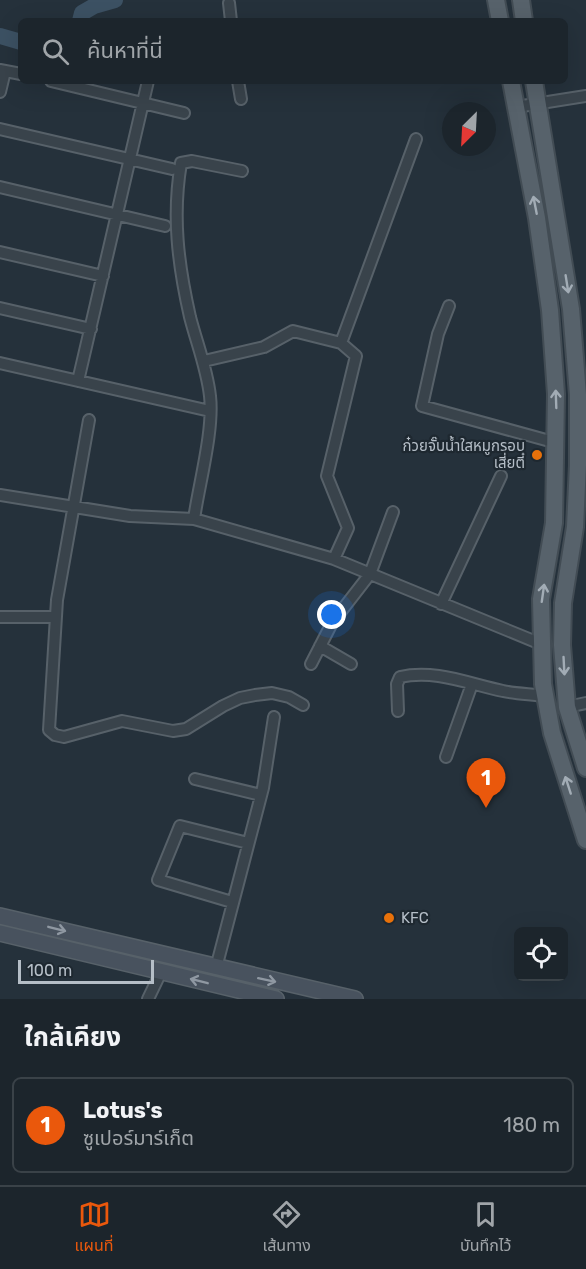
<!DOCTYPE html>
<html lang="th">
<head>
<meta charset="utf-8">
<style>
	:root { --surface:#1c252c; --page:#293138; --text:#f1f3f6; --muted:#a0a5a9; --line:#3a4248; --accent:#ea580c }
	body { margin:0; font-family:Rubik,"Noto Sans Thai",sans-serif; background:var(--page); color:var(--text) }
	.controls { position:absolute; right:18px; bottom:18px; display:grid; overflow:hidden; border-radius:9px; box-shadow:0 6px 24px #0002 }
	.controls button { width:54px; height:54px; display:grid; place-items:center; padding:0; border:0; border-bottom:2px solid var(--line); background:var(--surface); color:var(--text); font:30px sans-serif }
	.compass { position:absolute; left:442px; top:102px; width:54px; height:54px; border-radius:50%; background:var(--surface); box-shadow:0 6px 24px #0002; rotate:204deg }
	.scale { position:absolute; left:18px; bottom:15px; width:136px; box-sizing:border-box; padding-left:6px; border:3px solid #b5bec7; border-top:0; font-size:16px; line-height:21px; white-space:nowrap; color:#b5bec7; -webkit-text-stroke:4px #1e2830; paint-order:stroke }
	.you { position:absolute; left:332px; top:615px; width:21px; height:21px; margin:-15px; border:4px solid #fff; border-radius:50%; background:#1a73e8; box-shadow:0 0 0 9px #1a73e833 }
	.badge { display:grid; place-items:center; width:39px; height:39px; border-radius:50%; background:var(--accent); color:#fff; font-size:20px; font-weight:700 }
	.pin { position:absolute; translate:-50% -50px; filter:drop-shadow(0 2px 3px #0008) }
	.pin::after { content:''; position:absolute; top:32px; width:21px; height:18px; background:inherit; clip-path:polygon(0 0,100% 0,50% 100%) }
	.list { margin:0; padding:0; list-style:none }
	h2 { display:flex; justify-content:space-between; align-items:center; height:78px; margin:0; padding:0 24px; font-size:26px }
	h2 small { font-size:20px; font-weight:400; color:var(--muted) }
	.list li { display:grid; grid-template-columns:39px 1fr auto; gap:18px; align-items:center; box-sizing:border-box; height:96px; margin:0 12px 12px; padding:0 12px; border:2px solid var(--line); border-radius:9px }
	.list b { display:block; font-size:22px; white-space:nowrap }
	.list p { margin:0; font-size:20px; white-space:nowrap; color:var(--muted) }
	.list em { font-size:20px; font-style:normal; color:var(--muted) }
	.icon { flex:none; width:33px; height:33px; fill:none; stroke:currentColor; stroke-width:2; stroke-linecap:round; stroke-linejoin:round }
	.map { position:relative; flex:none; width:586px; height:999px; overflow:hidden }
	.search { position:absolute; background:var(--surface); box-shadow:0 6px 24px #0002; left:18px; right:18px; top:18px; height:66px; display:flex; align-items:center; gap:15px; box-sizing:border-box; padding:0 21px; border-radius:9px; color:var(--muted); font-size:22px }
	.sheet { height:186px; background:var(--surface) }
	nav { display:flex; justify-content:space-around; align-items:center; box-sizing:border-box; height:84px; border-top:2px solid var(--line); background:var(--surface); font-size:16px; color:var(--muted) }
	nav a { display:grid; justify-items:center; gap:3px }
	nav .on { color:var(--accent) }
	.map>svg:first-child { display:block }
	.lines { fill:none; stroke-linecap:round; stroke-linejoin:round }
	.river { stroke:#3c5163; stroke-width:16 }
	.street-casing { stroke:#576169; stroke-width:14 }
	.secondary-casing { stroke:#576169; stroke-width:18 }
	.primary-casing { stroke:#424c54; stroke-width:20 }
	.street { stroke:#39434b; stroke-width:10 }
	.secondary { stroke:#48525e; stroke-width:15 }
	.primary { stroke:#57626b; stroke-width:16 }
	.oneway { stroke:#a2acb5 }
	.oneway2 { stroke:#8f98a2 }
	.food-dot { fill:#e8710a; stroke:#1e2830; stroke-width:2 }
	.labels { text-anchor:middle; stroke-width:4.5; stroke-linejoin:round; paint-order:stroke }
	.poi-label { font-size:15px; fill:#b5bec7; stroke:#1e2830; text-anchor:end }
</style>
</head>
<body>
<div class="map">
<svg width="586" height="999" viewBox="0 0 586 999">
	<rect width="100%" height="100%" fill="#25313b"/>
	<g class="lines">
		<path class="river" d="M80 21 82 13 94 6 115 0
			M0 36 21 42"/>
		<g class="street-casing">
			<path id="street" d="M229 3 231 21
				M0 70 21 74
				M51 81 184 113
				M238 81 241 99
				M0 92 5 71
				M516 107 586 96
				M0 129 172 169
				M0 187 165 226
				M0 252 103 276
				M449 306 438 334 422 406 557 443
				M0 308 91 329
				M341 343 416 139
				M204 361 264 347 293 331 341 343 356 356 327 476 348 528 334 559
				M0 363 210 411
				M78 381 148 81
				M89 420 57 600 49 730 55 735 64 737 122 721 173 731 186 729 223 706 240 698 255 695 272 693 289 697 303 705
				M0 495 130 516 194 519 334 559 541 644
				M194 519C199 484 214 430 210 396 207 369 197 344 190 317 178 264 172 216 181 163L192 161 242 171
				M441 604 501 476
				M0 617H56
				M320 646 351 664
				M311 664 332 623 370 574 393 512
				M567 707 586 703
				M398 711 397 684 400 677C435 669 469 684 503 691 516 694 531 694 545 696
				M446 757 472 684
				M195 779 261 795
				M232 902 158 880 180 826 248 843
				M216 968 263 788 274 717
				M148 999 161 972"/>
		</g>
		<g class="secondary-casing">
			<path id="secondary" d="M0 916 355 999
				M0 933 276 999"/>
		</g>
		<g class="primary-casing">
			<path id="primary" d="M496 0 500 21
				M521 0 524 21
				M511 81 537 218 550 310 556 394 554 523 541 599 543 684 552 733 586 840
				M534 81 571 309 578 395V465L575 527 563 603 562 645 567 707 586 768"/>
		</g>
		<use href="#street" class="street"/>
		<use href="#secondary" class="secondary"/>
		<use href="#primary" class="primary"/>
	</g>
	<defs><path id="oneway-shaft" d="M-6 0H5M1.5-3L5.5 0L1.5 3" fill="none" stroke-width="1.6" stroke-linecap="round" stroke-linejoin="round" transform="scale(1.5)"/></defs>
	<g class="oneway">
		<use href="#oneway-shaft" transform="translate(535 205) rotate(-101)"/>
		<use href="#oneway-shaft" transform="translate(567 284) rotate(81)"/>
		<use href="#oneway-shaft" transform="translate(556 399) rotate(-92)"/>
		<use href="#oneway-shaft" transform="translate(543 593) rotate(-82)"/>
		<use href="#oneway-shaft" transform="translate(564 666) rotate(87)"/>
		<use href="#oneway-shaft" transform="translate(568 785) rotate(-108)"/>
	</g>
	<g class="oneway2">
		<use href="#oneway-shaft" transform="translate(57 929) rotate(14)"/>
		<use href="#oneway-shaft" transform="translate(267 980) rotate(12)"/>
		<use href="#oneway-shaft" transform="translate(199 981) rotate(-166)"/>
	</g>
	<g class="food-dot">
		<circle cx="537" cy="455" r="6"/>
		<circle cx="389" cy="918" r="6"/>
	</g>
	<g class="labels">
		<g class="poi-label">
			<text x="525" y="451">ก๋วยจั๊บน้ำใสหมูกรอบ<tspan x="525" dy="17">เสี่ยตี๋</tspan></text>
			<text x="401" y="923" text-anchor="start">KFC</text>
		</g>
	</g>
</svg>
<div class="controls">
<button><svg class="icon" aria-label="locate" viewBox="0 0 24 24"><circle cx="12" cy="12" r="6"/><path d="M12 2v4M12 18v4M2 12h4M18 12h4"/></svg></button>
</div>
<svg class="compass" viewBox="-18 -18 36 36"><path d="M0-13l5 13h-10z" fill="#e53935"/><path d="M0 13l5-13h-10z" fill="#a0a5a9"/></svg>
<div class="scale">100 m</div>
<div class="you"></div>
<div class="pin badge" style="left:486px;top:808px">1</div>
<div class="search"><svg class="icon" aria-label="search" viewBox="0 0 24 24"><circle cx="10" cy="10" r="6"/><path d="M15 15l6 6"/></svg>ค้นหาที่นี่</div>
</div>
<section class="sheet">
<h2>ใกล้เคียง<small></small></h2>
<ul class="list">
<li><span class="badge">1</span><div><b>Lotus's</b><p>ซูเปอร์มาร์เก็ต</p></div><em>180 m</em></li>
</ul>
</section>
<nav>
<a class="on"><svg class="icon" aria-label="map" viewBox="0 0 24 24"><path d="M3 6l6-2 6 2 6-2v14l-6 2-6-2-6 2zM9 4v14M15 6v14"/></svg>แผนที่</a>
<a><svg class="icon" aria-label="directions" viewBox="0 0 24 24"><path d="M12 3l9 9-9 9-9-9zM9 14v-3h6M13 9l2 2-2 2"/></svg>เส้นทาง</a>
<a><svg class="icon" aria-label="saved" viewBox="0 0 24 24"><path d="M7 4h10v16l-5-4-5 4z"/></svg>บันทึกไว้</a>
</nav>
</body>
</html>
